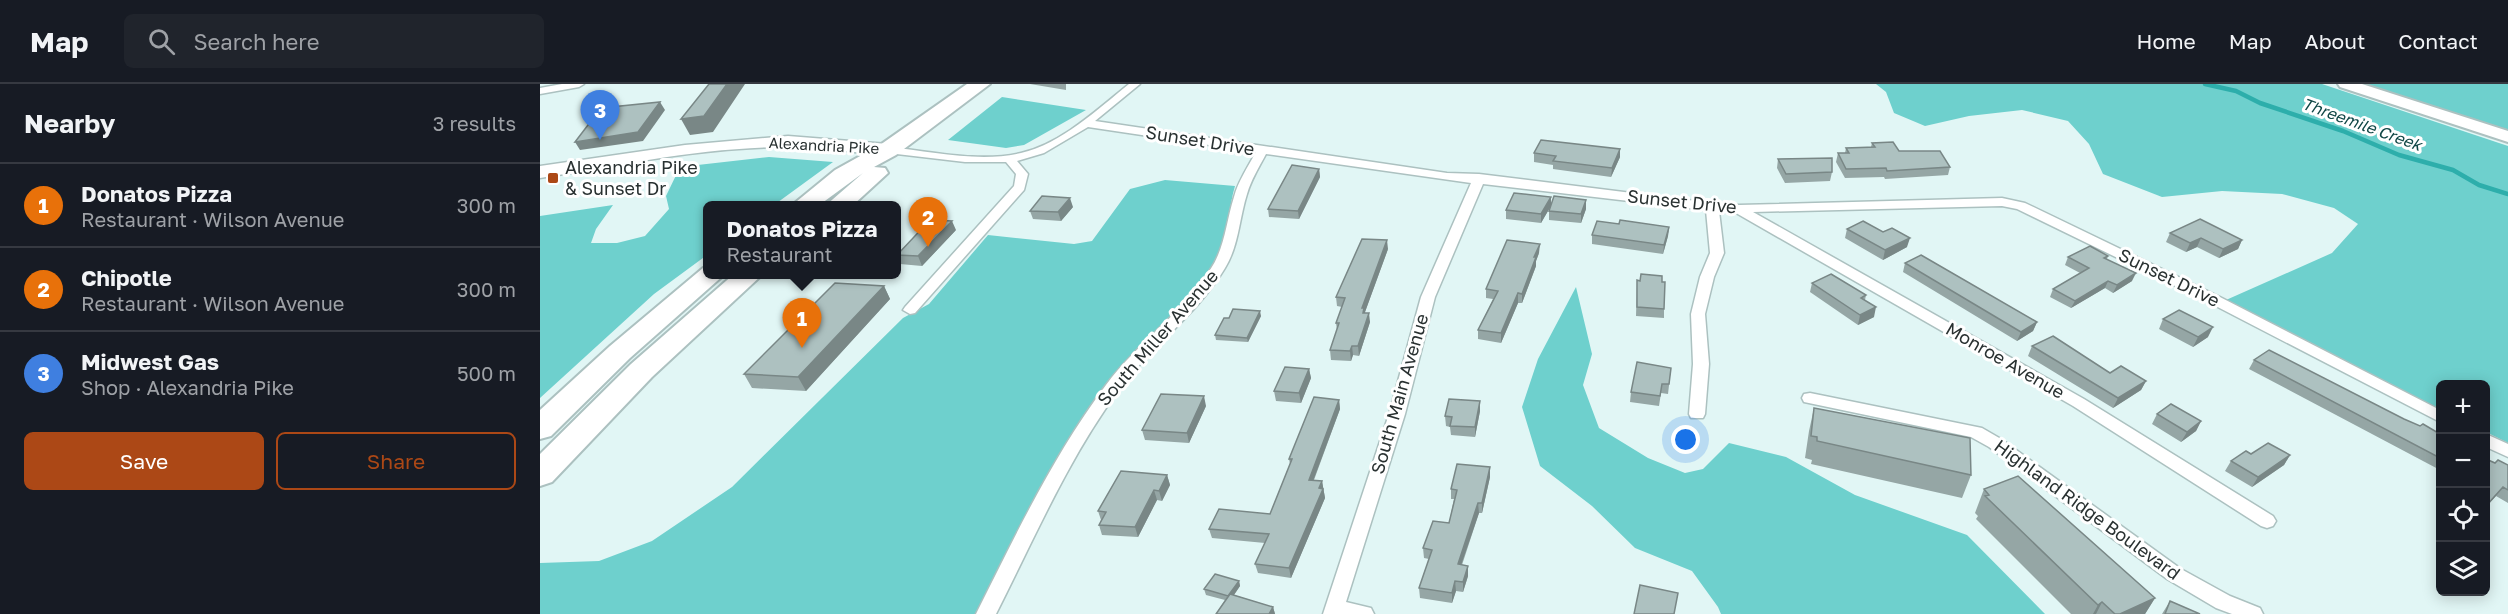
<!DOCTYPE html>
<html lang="en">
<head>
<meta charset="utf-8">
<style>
	:root { --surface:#171b24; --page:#20242c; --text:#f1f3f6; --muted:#9ea1a6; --line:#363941; --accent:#ac4816 }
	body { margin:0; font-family:"Golos Text",sans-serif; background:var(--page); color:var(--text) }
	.controls { position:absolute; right:18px; bottom:18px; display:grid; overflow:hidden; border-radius:9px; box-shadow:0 3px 15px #0003 }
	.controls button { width:54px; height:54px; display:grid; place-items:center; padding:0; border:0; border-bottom:2px solid var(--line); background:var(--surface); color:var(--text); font:30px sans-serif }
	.you { position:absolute; left:1146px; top:356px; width:21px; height:21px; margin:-15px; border:4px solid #fff; border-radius:50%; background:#1a73e8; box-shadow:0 0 0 9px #1a73e833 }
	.badge { display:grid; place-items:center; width:39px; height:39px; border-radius:50%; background:var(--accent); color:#fff; font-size:20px; font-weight:700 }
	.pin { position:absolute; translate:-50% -50px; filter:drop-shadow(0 2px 3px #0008) }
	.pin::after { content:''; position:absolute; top:32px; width:21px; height:18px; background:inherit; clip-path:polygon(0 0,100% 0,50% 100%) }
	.popup { position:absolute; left:163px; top:117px; width:198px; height:78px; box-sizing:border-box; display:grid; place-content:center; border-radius:9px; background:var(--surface); filter:drop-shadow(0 2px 4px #0005); font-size:20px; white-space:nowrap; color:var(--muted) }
	.popup b { font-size:22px; color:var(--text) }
	.popup::after { content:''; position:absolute; left:50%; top:100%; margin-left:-12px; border:12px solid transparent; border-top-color:var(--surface) }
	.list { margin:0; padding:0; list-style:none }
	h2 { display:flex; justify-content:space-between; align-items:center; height:78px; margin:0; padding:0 24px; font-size:26px }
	h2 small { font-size:20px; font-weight:400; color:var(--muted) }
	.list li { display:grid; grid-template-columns:39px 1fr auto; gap:18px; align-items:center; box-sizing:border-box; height:84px; padding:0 24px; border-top:2px solid var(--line) }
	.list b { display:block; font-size:22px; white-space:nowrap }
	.list p { margin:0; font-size:20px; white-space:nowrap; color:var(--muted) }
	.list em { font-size:20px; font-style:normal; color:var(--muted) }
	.actions { display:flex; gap:12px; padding:18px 24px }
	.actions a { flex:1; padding:14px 0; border:2px solid var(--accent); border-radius:9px; text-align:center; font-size:21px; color:var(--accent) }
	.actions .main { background:var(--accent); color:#fff }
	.icon { flex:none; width:33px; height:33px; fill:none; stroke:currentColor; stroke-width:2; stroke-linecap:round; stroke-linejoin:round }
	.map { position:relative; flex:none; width:1968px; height:530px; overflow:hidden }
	header { display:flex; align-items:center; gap:36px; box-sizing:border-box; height:84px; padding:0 30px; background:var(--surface); border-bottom:2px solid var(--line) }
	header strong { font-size:28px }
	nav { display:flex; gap:33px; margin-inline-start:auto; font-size:21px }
	.search { width:420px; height:54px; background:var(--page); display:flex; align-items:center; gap:15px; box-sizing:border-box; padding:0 21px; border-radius:9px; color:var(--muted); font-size:22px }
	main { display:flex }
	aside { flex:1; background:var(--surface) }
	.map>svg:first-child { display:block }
	.green { fill:#6ed0cd }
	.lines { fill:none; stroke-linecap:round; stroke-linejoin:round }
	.stream { stroke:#2daeab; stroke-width:4.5 }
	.street-casing { stroke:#acc1c0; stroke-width:3 }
	.secondary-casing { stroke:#acc1c0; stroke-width:4 }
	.primary-casing { stroke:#acc1c0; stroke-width:3 }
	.highway-casing { stroke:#acc1c0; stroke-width:4 }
	.street { fill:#fff; fill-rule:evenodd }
	.secondary { fill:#fff; fill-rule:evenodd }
	.primary { fill:#fff; fill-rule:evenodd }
	.highway { fill:#fff; fill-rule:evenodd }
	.wall { fill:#95a6a5 }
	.shaded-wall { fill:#798786 }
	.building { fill:#adc1c0; stroke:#798786; stroke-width:1.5 }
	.poi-dot { fill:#ac4816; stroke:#fff; stroke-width:2 }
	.labels { text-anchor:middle; stroke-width:6; stroke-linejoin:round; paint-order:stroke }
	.far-street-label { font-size:15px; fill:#293131; stroke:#fff }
	.far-water-label { font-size:16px; font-style:italic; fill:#104746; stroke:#fff }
	.street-label { font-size:18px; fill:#293131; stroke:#fff }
	.poi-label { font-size:18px; fill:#293131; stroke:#fff; text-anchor:start }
</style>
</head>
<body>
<header>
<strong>Map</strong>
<div class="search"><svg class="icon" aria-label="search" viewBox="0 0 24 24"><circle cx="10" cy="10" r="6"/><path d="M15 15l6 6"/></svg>Search here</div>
<nav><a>Home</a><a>Map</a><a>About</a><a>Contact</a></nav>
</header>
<main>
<aside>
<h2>Nearby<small>3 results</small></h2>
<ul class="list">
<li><span class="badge" style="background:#e8710a">1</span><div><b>Donatos Pizza</b><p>Restaurant · Wilson Avenue</p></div><em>300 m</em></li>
<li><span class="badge" style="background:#e8710a">2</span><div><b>Chipotle</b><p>Restaurant · Wilson Avenue</p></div><em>300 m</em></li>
<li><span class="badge" style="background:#3f7fe0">3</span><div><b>Midwest Gas</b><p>Shop · Alexandria Pike</p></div><em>500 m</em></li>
</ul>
<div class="actions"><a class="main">Save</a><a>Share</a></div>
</aside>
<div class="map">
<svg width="1968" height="530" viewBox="0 0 1968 530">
	<rect width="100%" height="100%" fill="#e1f6f5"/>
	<path class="green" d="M1336 0H1782L1968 62V359L1946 348V300H1900V326L1686 216 1792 169 1818 140 1794 124 1742 110 1682 107 1622 113 1563 90 1549 60 1528 37 1482 26 1429 32 1385 42 1354 29 1346 8Z
		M1826 0H1968V46Z
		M462 13 546 26 484 61 466 64 408 56Z
		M229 73 293 78 234 121 168 122 167 171 114 210 0 314V132L73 121 56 145 51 159H77L105 152 129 125 126 112 140 83Z
		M625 96 695 102C689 121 689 147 681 164 654 225 588 266 550 322 518 368 494 420 468 470 458 489 449 513 436 530H0V479L59 477 112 457 192 403 363 234 389 220 448 151 534 160 552 157 590 105Z
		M1036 203 1052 270 1043 301 1059 344 1108 374 1145 389 1163 385 1189 359 1246 373 1315 411 1427 451 1505 530H1181L1178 523 1152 487 1095 464 1052 422 1000 382 982 323 998 275Z"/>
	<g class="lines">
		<path class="stream" d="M1665 0 1696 7 1720 19 1803 47 1859 71 1913 86 1939 101 1968 110"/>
		<g class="street-casing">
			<path id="street" d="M22 0H44L39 3 0 10V4Z
				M589 0H600L555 37 907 89 939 90 1172 119 1199 121 1462 114 1485 119 1678 212 1900 326V338L1668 218 1477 125 1462 122 1213 128 1544 315 1733 432 1736 437 1733 442 1727 444 1721 442 1533 322 1196 129 1179 127 1184 169 1174 193 1165 230 1169 280 1165 330 1163 334H1151L1149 330 1153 280 1151 230 1160 193 1170 169 1166 126 943 100 895 213 865 330 806 518 831 524 834 530H783L849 330 881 213 931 99 726 70C719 83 711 96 707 110 699 135 699 161 685 184 657 231 610 263 578 307 528 375 494 455 456 530H436C475 452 514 370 566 301 597 259 642 230 670 186 685 164 686 138 694 113 698 97 708 83 716 68L548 43 504 69 477 77 488 90 484 106 375 229 370 230 363 226 365 223 474 102 476 90 466 78H425L348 69 342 66 348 63C391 67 438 79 481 69 521 60 558 25 589 0Z
				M1270 309 1442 344 1461 355 1641 485 1690 512 1720 524 1723 530H1692L1676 524 1627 495 1449 363 1431 353 1264 318 1262 314 1264 310Z
				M1946 350 1968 360V373L1946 363Z"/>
		</g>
		<g class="secondary-casing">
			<path id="secondary" d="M1798 0H1822L1968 47V58L1800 3Z"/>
		</g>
		<g class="primary-casing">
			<path id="primary" d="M248 52 348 60 355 62 357 66 355 70 348 72C314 68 281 63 247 63 164 63 81 81 0 94V82L145 61Z"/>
		</g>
		<g class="highway-casing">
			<path id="highway" d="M427 0H450L356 71 334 83 345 84 348 89 312 122H285L323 89 278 122H251L295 86 340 61Z
				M168 183V190H185L90 274 11 352 0 355V326L70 262 163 184Z
				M194 190H223L112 293 12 398 0 402V370L91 280Z"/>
		</g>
		<use href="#street" class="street"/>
		<use href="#secondary" class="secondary"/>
		<use href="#primary" class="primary"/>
		<use href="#highway" class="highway"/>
	</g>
	<path class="wall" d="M490 0H526V6Z
		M1332 59 1410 83 1408 91 1345 95 1344 93 1305 94 1296 78 1298 69H1305L1306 64 1331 63Z
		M994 69 1080 73 1071 93 1013 85V81L994 78Z
		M1238 75 1292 88 1290 97 1245 99 1237 84Z
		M779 85 780 93 759 135 729 133 728 125Z
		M1046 116V125L1041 139 1009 136V127L1010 123 1001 139 966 135V126L1011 122Z
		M533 123 521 137 493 135 490 127Z
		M1079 140 1129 143 1128 152 1123 170 1052 160V151Z
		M1307 145 1343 148 1367 163 1343 176 1305 154Z
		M416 146 382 182 360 180 357 173V170Z
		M1630 149 1702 156 1698 165 1679 174 1657 163 1646 168 1626 158Z
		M848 165 825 228 830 238 819 272 813 271 811 277 791 276 790 266 797 246 796 239 802 223 797 222 796 213Z
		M999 169 996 177V182L982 219H978L961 259 938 255V246L953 215 946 214V205Z
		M1568 172 1567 175 1592 197 1573 209 1565 204 1531 224 1510 213 1513 205 1540 189 1525 181 1528 173Z
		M1365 179 1497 238 1493 247 1477 257 1363 188Z
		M1097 196 1124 225V234L1096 232Z
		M1272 199 1326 211 1325 216 1334 233 1318 241 1270 208Z
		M344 202 350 215 266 307 212 304 204 290Z
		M721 232 708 258 676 256 675 251 689 234Z
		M1623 235 1668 253 1653 263 1619 245Z
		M1492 262 1570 289 1606 297 1601 306 1573 324 1488 272Z
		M1714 276 1900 350V386L1709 285Z
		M1131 284 1128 310 1121 309 1119 322 1090 318 1091 308Z
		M769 285 771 294 761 319 736 317 734 307Z
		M799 316 800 325 774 396 782 397 785 414 751 494 718 489 715 480 725 459 672 454 669 445 730 430 750 380 749 375Z
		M940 317V327L935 353 911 351 910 343 906 342 905 332Z
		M666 322 649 359 605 356 602 346Z
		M1274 324 1431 391 1422 414 1271 380 1272 376 1265 374 1269 347Z
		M1617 330 1661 337 1656 347 1641 358 1612 340Z
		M1750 371 1744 381 1712 403 1685 387 1691 377Z
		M1946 375 1955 379 1968 381V419L1956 412 1946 423Z
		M950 383V393L942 429H939L922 481 928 492 923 508 916 507 912 519 880 514 879 504 889 475 884 474 883 464 909 439 914 415H911V405Z
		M627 391 630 401 622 417 617 416 598 453 562 451 559 441 561 436 558 427Z
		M1444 405 1615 514 1605 530H1531L1436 435 1438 432 1435 429Z
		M699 497 700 502 694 511 733 523 735 530H676L685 516 666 511 664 505Z
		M1630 517 1660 530H1622Z"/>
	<path class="shaded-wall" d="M187 0H205L173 48 150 51 141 35Z
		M120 18 125 26 103 57 40 66 35 58Z
		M1080 65V73L1071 93 1072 84Z
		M779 85 780 93 759 135 758 127Z
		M1011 113V122L1001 139V130Z
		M530 114 533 123 521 137 518 128Z
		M1046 116V125L1041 139V130Z
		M412 137 416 146 382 182 378 172Z
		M1129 143 1128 152 1123 170 1124 161Z
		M1370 154 1367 163 1343 176 1345 166Z
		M1661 154 1657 163 1646 168 1650 159Z
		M847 156 848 165 825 228V234L822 224Z
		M1702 156 1698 165 1679 174 1683 165Z
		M1000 160 999 169 996 177V182L982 219V210L994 173Z
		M1596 189 1592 197 1573 209 1577 201Z
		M1568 197 1565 204 1531 224 1535 217Z
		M344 202 350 215 266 307 258 293Z
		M978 209V219L961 259V249Z
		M1336 223 1334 233 1318 241 1320 231Z
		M720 227 721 232 708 258 707 254Z
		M829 229 830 238 819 272 818 262Z
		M1497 238 1493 247 1477 257 1481 248Z
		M1673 243 1668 253 1653 263 1658 253Z
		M812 262 813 271 811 277 810 267Z
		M769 285 771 294 761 319 759 309Z
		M1606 297 1601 306 1573 324 1578 314Z
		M664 312 666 322 649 359 647 349Z
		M799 316 800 325 770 405 769 396Z
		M940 317V327L935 353V343Z
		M1661 337 1656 347 1641 358 1647 348Z
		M1750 371 1744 381 1712 403 1718 393Z
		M950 383V393L942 429V419Z
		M627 391 630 401 622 417 619 407Z
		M782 397 785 414 751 494 749 484Z
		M614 406 617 416 598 453 595 443Z
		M938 419 939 429 918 490V480Z
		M928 482V492L923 508V498Z
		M699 497 700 502 689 518 688 512Z
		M915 497 916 507 912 519V509Z
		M1615 514 1605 530H1580Z
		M1562 518 1556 530H1553L1558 521Z
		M733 523 735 530H729Z"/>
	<path class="building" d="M169 0H187L164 32 141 35Z
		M120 18 98 48 35 58 61 24Z
		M1001 56 1080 65 1072 84 1013 77 1016 72 994 69Z
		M1353 58 1359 67H1400L1410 83 1347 87 1346 84 1306 85 1298 69H1309L1306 64 1335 63 1332 59Z
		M1292 74V88L1246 90 1238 75Z
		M752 81 779 85 758 127 728 125Z
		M974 109 1011 113 1001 130 966 126Z
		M502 112 530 114 518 128 490 127Z
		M1014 112 1046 116 1041 130 1009 127Z
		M1660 135 1702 156 1683 165 1661 154 1650 159 1630 149Z
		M390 136 412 137 378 172 357 171Z
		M1080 136 1129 143 1124 161 1052 151 1057 137 1079 140Z
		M1323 137 1343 148 1352 144 1370 154 1345 166 1307 145Z
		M822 155 847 156 822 224H824L823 229H829L818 262H812L810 267 790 266 799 239H796L805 214 796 213Z
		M967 156 1000 160 994 173H996L982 210 978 209 961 249 938 246 958 207 946 205Z
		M1550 162 1568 172 1564 174 1596 189 1577 201 1568 197 1535 217 1513 205 1549 184 1528 173Z
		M1381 171 1497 238 1481 248 1365 179Z
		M1101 190 1122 192V198H1125L1124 225 1097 223V196L1100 197Z
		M1291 190 1326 211 1321 214 1336 223 1320 231 1272 199Z
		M295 199 344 202 258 293 204 290Z
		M693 225 720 227 707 254 675 251 684 234H689Z
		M1639 226 1673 243 1658 253 1623 235Z
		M1513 252 1570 289 1581 282 1606 297 1578 314 1492 262Z
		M1729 266 1864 335 1880 342 1883 340 1900 350V374L1714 276Z
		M1097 278 1131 284 1129 300H1122L1120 312 1091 308Z
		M745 283 769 285 759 309 734 307Z
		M621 310 664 312 647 349 602 346Z
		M774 313 799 316 769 396 782 397 779 404 783 405 749 484 715 480 729 450 669 445 679 425 730 430 752 375H749Z
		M909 315 940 317 935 343 910 342 912 333 905 332Z
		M1631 320 1661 337 1647 348 1617 330Z
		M1274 324 1430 354 1431 391 1277 357V353L1271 352Z
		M1728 359 1750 371 1718 393 1691 377 1706 367 1711 370Z
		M1946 375 1955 379 1958 376 1968 381V406L1963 403 1946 422Z
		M917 380 950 383 942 419H938L918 480 928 482 923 498 915 497 912 509 879 504 892 466 883 464 893 437 909 439 917 406 911 405Z
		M581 387 627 391 619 407 614 406 595 443 559 441 566 428 558 427Z
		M1478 392 1615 514 1580 530H1575L1562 518 1558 521 1445 412 1449 411 1444 405Z
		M675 490 699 497 688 512 664 505Z
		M1100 501 1138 509 1134 530H1094Z
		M690 510 733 523 729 530H676Z
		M1630 517 1660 530H1625Z"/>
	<rect class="poi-dot" x="7" y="88" width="12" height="12" rx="3"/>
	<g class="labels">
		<g class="far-street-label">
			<text transform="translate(284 62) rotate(3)" y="5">Alexandria Pike</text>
		</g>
		<g class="far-water-label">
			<text transform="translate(1822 40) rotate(20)" y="6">Threemile Creek</text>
		</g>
		<g class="street-label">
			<text transform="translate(660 57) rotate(9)" y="6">Sunset Drive</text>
			<text transform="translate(1142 118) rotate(6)" y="6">Sunset Drive</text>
			<text transform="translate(1629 194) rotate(26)" y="6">Sunset Drive</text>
			<text transform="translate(618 254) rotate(-49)" y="6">South Miller Avenue</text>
			<text transform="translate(1465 277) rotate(30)" y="6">Monroe Avenue</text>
			<text transform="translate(860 310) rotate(-74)" y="6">South Main Avenue</text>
			<text transform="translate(1547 426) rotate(36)" y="6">Highland Ridge Boulevard</text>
		</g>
		<g class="poi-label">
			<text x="25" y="90">Alexandria Pike<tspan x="25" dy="21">&amp; Sunset Dr</tspan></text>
		</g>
	</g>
</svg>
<div class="controls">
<button>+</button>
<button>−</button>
<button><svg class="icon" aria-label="locate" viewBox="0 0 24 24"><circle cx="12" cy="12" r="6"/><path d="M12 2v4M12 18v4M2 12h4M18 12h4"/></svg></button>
<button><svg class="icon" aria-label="layers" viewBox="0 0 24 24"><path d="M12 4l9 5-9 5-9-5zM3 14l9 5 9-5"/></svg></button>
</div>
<div class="you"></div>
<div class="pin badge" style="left:262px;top:264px;background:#e8710a">1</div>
<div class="popup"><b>Donatos Pizza</b>Restaurant</div>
<div class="pin badge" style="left:388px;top:163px;background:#e8710a">2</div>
<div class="pin badge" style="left:60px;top:56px;background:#3f7fe0">3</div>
</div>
</main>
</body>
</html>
